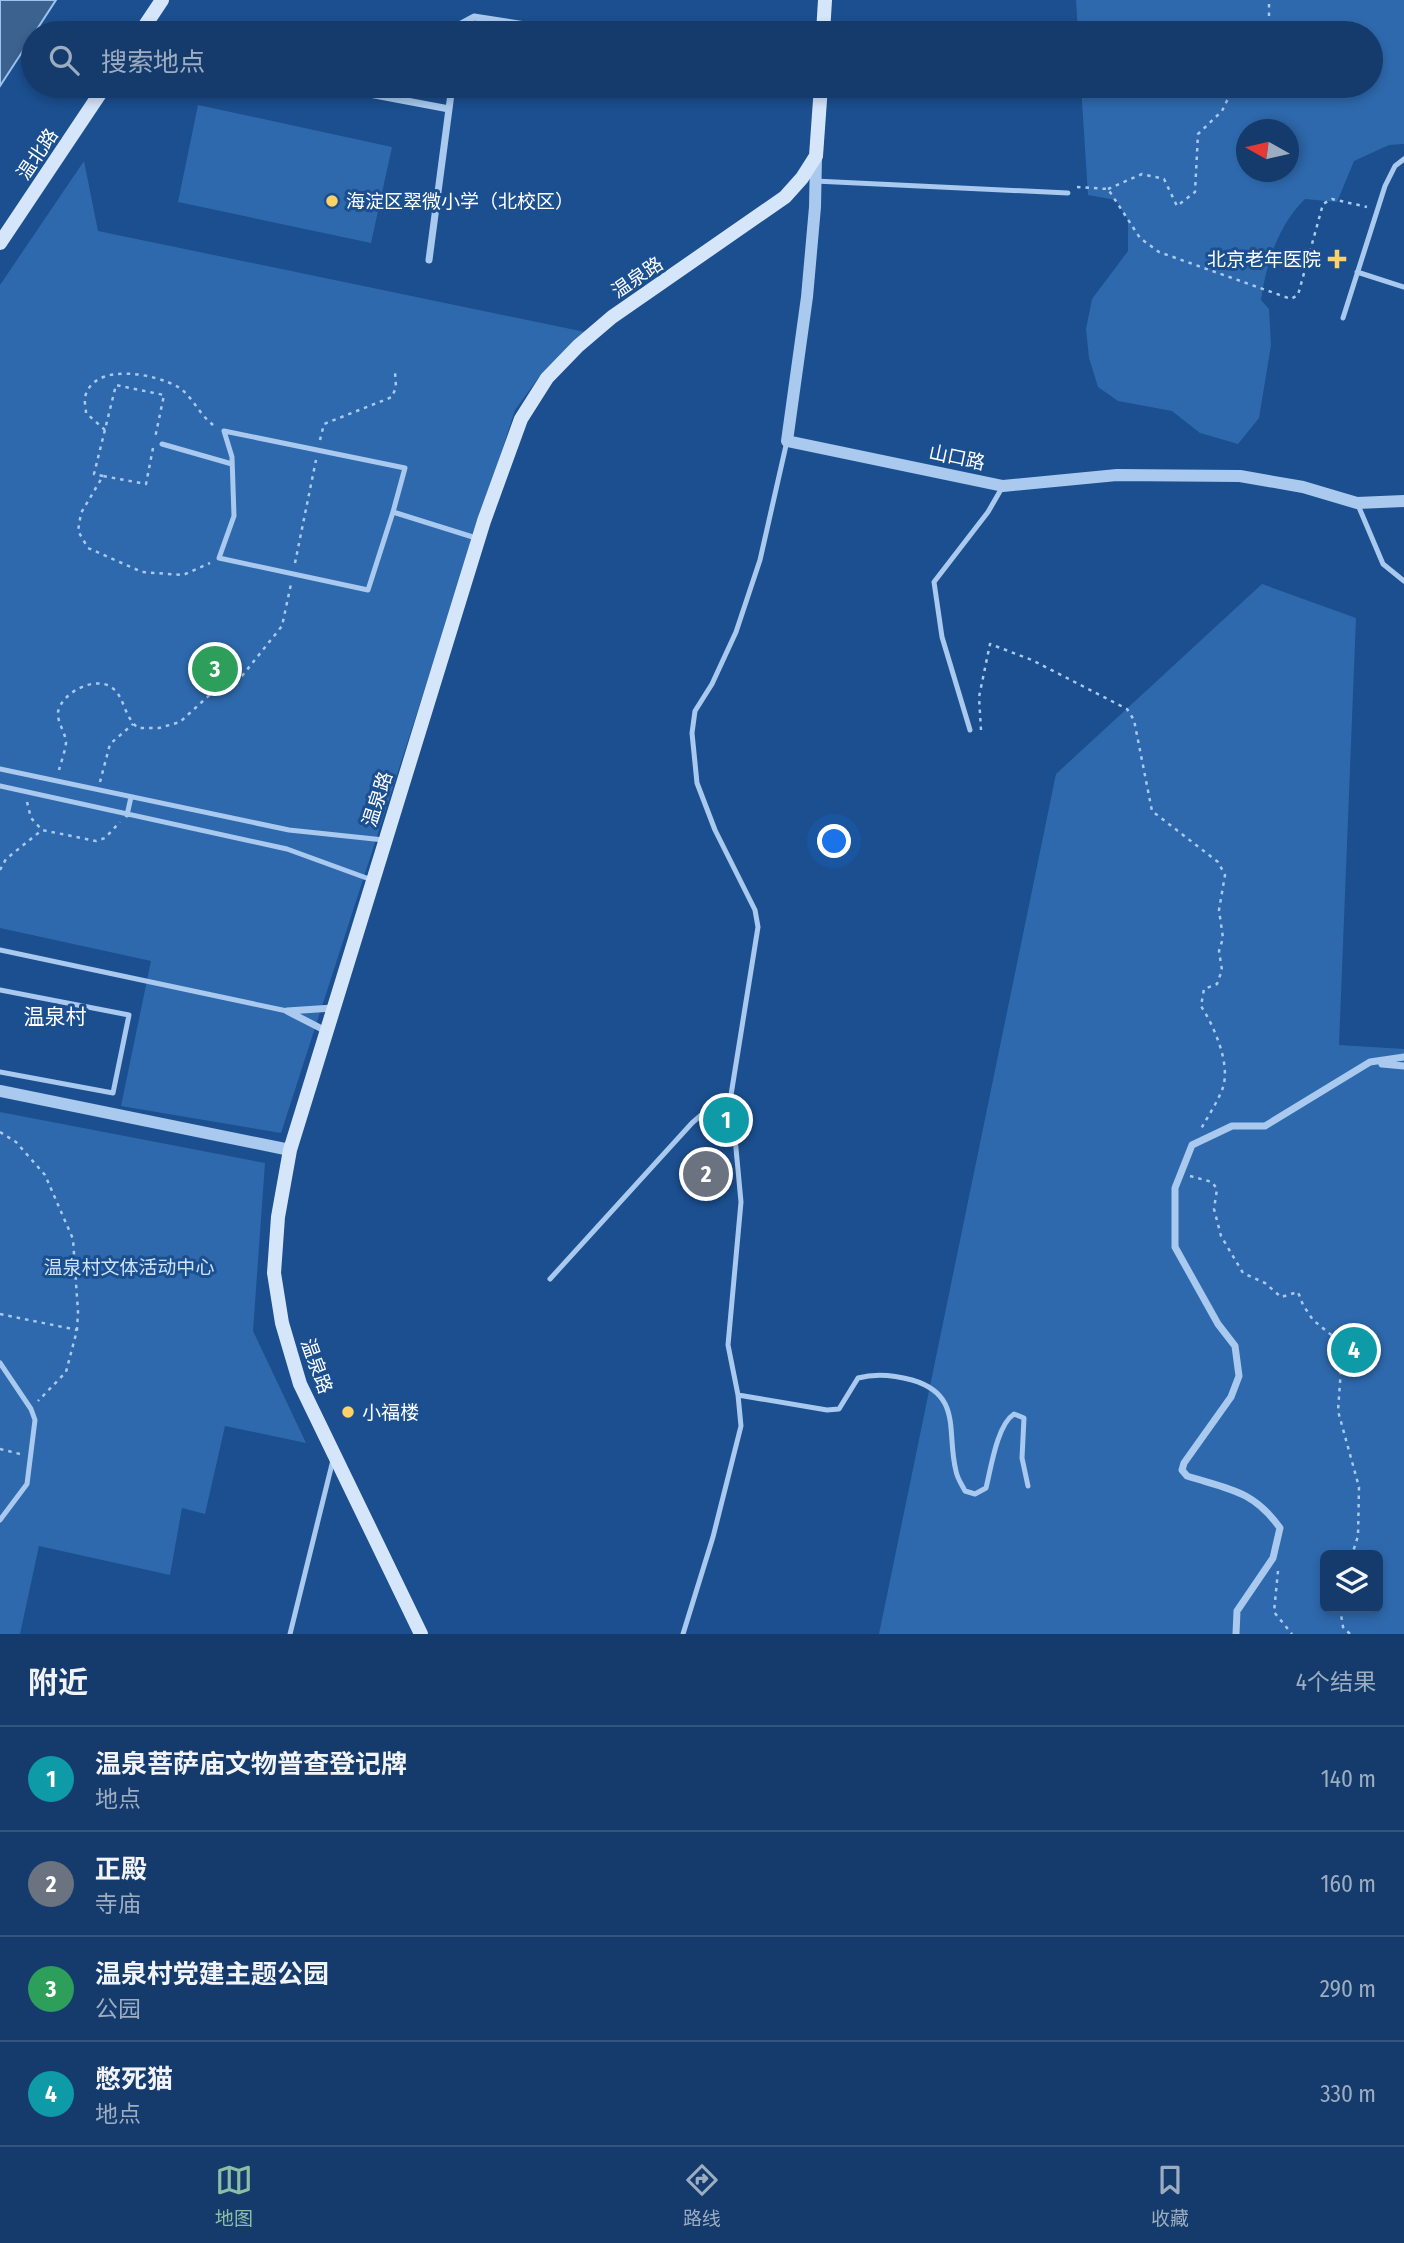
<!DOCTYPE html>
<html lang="zh">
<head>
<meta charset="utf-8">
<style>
	:root { --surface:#143b6b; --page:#214673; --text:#f1f3f6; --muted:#9dadc1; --line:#33557e; --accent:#8abfa5 }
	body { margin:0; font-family:"Fira Sans Condensed","Noto Sans SC",sans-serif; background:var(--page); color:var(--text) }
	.controls { position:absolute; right:21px; bottom:21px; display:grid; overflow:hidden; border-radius:10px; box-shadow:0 4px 10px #0003 }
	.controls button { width:63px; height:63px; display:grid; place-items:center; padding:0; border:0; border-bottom:2px solid var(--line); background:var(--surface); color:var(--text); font:35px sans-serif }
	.compass { position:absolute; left:1236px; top:119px; width:63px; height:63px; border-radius:50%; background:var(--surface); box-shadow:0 4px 10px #0003; rotate:278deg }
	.you { position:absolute; left:835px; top:842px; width:24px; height:24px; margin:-18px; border:5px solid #fff; border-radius:50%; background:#1a73e8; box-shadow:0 0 0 10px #1a73e833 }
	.badge { display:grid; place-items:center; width:46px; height:46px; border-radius:50%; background:var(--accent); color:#fff; font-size:23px; font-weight:700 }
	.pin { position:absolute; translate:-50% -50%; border:4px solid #fff; box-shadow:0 2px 7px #0006 }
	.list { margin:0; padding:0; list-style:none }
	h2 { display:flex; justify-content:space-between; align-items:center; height:91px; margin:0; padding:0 28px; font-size:30px }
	h2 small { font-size:23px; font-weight:400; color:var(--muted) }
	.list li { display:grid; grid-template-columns:46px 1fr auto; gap:21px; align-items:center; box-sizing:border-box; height:105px; padding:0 28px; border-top:2px solid var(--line) }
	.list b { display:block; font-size:26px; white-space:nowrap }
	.list p { margin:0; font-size:23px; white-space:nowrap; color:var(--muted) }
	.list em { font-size:23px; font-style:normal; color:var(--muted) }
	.icon { flex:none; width:38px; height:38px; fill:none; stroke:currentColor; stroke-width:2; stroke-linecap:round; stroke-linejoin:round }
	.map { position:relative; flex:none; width:1404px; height:1634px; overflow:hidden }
	.search { position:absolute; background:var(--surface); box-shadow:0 4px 10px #0003; left:21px; right:21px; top:21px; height:77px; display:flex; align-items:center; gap:18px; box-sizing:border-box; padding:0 24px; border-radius:38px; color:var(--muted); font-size:26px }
	.sheet { height:511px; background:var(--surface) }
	nav { display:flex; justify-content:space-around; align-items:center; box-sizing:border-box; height:98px; border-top:2px solid var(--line); background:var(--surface); font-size:19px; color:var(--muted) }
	nav a { display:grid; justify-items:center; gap:4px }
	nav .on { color:var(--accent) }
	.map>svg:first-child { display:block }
	.green { fill:#2e69ad; fill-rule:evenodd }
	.water { fill:#3c6290; stroke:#9cc4f0; stroke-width:2 }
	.building { fill:#4478b7 }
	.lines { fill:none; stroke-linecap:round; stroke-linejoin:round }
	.path { stroke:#a9c9ee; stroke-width:2.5; stroke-dasharray:3.5 5; stroke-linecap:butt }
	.service { stroke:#a9c9ee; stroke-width:5 }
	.minor { stroke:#a9c9ee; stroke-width:7 }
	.tertiary { stroke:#a9c9ee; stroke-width:12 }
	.secondary { stroke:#d6e6fa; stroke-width:14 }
	.poi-dot { fill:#ffd166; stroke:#1b4f8f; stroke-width:2.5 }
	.labels { text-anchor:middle; stroke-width:6; stroke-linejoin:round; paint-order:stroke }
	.street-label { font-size:19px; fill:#fff; stroke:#1b4f8f }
	.poi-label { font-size:19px; fill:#fff; stroke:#1b4f8f; text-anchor:start }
	.park-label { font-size:19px; fill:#cfe3fa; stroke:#1b4f8f }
	.neighbourhood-label { font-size:21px; fill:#fff; stroke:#1b4f8f }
</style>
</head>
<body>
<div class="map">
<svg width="1404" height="1634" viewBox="0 0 1404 1634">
	<rect width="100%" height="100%" fill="#1b4f8f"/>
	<path class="green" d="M1076 0H1404V144L1389 145 1354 161 1337 202 1305 199C1278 225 1266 264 1261 300L1269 309 1271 345 1259 418 1238 444 1200 433 1172 411 1118 401 1098 387 1089 358 1086 329 1092 299 1128 251V220L1116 200 1088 195 1081 86H1371V33H1078ZM1246 130H1288V172H1246Z
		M198 105 392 147 371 243 178 202Z
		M84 161 98 231 585 332 542 373 515 410 281 1133 121 1106 151 961 0 928V285Z
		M1262 584 1356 618 1339 1045 1404 1049V1634H879L1056 774ZM1325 1555H1378V1608H1325Z
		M0 1112 265 1163 253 1331 306 1443 225 1426 205 1514 182 1508 170 1575 39 1546 20 1634H0Z"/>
	<path class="water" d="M0 0H56L0 86Z"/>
	<path class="building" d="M696 1164 718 1167 715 1184 693 1181Z"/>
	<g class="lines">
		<path class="path" d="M1269 33V0
			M1077 187 1108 189 1140 238 1159 252 1291 299 1298 295 1323 204 1332 199 1367 207
			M1108 189 1142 174 1164 179 1177 206 1195 192 1198 134 1222 111 1234 86
			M105 430 86 413C86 408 84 401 85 397 94 361 156 374 178 387 193 396 199 416 216 427
			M320 440 324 424 392 397 396 387 395 372
			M153 448 146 484 103 476 81 513 78 531 88 548 142 572 183 575 210 563
			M103 476 94 474 116 385 164 395 155 438
			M295 563 316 460
			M981 730 979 697 990 644 1032 660 1127 709 1134 720 1152 811 1218 862 1225 875 1219 910 1223 938 1219 951 1222 970 1217 984 1204 989 1201 1006C1214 1026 1232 1066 1222 1090 1217 1103 1208 1116 1201 1129
			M59 770C61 762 65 752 66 743 66 733 57 723 58 712 62 692 95 676 111 687 125 696 123 716 138 728H159L180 722 226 680 242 676 282 626 291 584
			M100 782 110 744 133 724
			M27 802 31 818 42 830 96 841 105 838 120 822
			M0 870 6 859 42 830
			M0 1132 16 1142 45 1175 73 1239 78 1312 77 1330 66 1372 38 1401
			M1190 1176 1212 1182 1217 1189 1214 1209 1221 1236 1243 1273 1265 1283 1281 1297 1298 1292 1303 1305 1313 1320 1335 1338 1342 1354 1338 1411 1359 1487 1358 1536 1352 1555
			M0 1314 77 1330
			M0 1449 20 1454
			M1278 1571 1274 1612 1292 1634
			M1340 1608 1343 1627 1350 1634"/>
		<path class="service" d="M815 181 1068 193
			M1357 272 1404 287
			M1343 318 1385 186 1395 166 1404 159
			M162 444 232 464
			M1358 505 1383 564 1404 581
			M393 512 368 590 219 558 234 516 232 457 224 431 405 468 393 512 476 538
			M970 730 942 637 934 582 988 512 1003 486
			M0 769 289 830 384 840
			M0 786 287 849 372 880
			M127 815 131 797
			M0 950 287 1011
			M0 990 129 1015 113 1093 0 1072
			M550 1279 692 1123 715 1103 731 1095
			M0 1363 31 1409 35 1420 27 1484 0 1520
			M738 1395 827 1410 839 1409 858 1378C876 1373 894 1375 912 1380 963 1395 946 1432 956 1471 957 1478 962 1485 965 1491L975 1494 986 1488C991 1468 997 1425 1014 1414L1024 1418 1022 1458 1028 1486
			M290 1634 333 1460
			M683 1634 713 1537 741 1426 738 1395 728 1345 741 1202 731 1095 758 927 755 910 715 830 697 783 692 733 695 711 712 684 736 632 760 560 787 441"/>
		<path class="minor" d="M460 33 461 24 474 17 564 31V33
			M327 86 449 109 452 86
			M593 86 720 90 725 86
			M429 260 449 109
			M326 1031 287 1011 333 1008
			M1382 1064 1404 1066
			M1236 1634 1237 1611 1273 1558 1280 1528C1253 1490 1228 1489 1187 1476L1182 1470 1184 1463 1231 1397 1239 1376 1235 1346 1218 1324 1175 1247V1188L1192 1145 1232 1126H1265L1370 1062 1404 1057"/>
		<path class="tertiary" d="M816 156 815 207 807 297 787 441 1003 486 1117 475 1240 476 1303 487 1357 503 1404 501
			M0 1091 290 1150"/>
		<path class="secondary" d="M140 33 162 0
			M823 33 825 0
			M0 243 105 86
			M421 1634 300 1384 282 1323 274 1273 278 1217 290 1150 484 521 521 419 547 378 578 346 612 317 785 197 802 178 816 156 821 86"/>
	</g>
	<g class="poi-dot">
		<circle cx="332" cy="201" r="7"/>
		<path d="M1333.5 248.5h7v7h7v7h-7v7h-7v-7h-7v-7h7z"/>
		<circle cx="348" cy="1412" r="7"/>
	</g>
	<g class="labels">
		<g class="street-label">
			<text transform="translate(37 154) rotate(-56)" y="7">温北路</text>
			<text transform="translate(637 277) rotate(-34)" y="7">温泉路</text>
			<text transform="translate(957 457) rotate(12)" y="7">山口路</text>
			<text transform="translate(377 799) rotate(-72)" y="7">温泉路</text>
			<text transform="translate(317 1366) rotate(70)" y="7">温泉路</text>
		</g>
		<g class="poi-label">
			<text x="346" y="208">海淀区翠微小学（北校区）</text>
			<text x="1321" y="266" text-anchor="end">北京老年医院</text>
			<text x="362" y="1419">小福楼</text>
		</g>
		<g class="park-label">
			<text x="129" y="1274">温泉村文体活动中心</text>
		</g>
		<g class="neighbourhood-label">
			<text x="55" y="1024">温泉村</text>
		</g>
	</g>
</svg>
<div class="controls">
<button><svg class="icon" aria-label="layers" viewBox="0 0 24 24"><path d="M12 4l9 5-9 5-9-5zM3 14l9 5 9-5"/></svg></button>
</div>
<svg class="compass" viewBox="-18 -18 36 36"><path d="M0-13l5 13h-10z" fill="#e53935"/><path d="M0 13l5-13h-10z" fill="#9dadc1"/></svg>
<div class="you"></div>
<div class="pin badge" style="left:726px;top:1120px;background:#0f9aa8">1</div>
<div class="pin badge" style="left:706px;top:1174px;background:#6b7280">2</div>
<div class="pin badge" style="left:215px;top:669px;background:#2e9e5b">3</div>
<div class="pin badge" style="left:1354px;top:1350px;background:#0f9aa8">4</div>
<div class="search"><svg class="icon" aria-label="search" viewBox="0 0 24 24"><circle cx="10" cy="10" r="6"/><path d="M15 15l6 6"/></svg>搜索地点</div>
</div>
<section class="sheet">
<h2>附近<small>4个结果</small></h2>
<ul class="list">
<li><span class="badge" style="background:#0f9aa8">1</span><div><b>温泉菩萨庙文物普查登记牌</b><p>地点</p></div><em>140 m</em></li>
<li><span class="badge" style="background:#6b7280">2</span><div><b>正殿</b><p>寺庙</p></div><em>160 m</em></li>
<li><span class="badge" style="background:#2e9e5b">3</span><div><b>温泉村党建主题公园</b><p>公园</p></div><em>290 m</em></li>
<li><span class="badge" style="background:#0f9aa8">4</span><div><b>憋死猫</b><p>地点</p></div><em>330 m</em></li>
</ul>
</section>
<nav>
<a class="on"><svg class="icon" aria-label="map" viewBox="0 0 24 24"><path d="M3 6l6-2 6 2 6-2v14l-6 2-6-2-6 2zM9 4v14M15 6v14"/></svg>地图</a>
<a><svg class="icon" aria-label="directions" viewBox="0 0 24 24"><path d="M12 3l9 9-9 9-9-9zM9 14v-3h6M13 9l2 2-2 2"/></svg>路线</a>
<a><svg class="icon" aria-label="saved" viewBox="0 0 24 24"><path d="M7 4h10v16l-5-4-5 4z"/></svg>收藏</a>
</nav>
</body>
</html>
